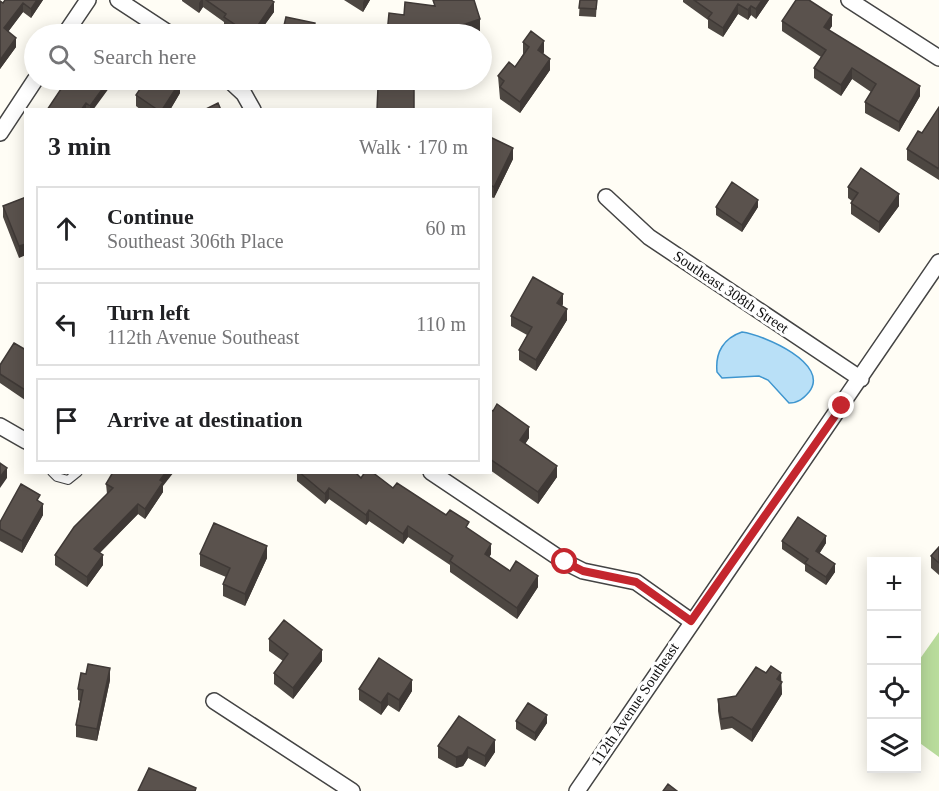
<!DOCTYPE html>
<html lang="en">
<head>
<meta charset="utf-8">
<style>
	:root { --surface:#fff; --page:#f2f2f2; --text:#202124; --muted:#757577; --line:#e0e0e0 }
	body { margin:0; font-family:Georgia,serif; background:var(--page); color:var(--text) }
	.controls { position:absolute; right:18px; bottom:18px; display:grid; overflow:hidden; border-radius:0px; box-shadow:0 3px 15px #0003 }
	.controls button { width:54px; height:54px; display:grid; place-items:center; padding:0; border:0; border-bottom:2px solid var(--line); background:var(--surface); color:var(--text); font:30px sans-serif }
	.stop { position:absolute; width:18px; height:18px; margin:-14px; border:4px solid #c4262e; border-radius:50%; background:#fff }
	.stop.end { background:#c4262e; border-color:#fff; box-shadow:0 2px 6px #0008 }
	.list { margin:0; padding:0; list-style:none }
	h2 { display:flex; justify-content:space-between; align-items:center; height:78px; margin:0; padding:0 24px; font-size:26px }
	h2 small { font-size:20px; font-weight:400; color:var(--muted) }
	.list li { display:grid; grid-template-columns:39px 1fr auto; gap:18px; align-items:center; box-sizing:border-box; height:84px; margin:0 12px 12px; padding:0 12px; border:2px solid var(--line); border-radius:0px }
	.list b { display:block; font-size:22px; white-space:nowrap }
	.list p { margin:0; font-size:20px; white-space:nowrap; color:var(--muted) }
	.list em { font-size:20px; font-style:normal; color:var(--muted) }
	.icon { flex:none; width:33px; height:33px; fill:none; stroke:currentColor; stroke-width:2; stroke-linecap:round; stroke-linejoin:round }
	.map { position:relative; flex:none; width:939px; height:791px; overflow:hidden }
	.search { position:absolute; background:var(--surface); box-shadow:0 3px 15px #0003; left:24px; top:24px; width:468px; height:66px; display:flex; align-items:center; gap:15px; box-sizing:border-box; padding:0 21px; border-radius:33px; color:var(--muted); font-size:22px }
	.panel { position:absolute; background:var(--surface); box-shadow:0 3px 15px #0003; left:24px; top:108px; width:468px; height:366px; border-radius:0px }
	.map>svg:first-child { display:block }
	.forest { fill:#b9dc9c }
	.water { fill:#b9e0f7; stroke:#3f96cf; stroke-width:1.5 }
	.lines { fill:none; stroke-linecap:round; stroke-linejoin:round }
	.lane-casing { stroke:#444; stroke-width:10 }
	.street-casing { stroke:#444; stroke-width:18 }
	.lane { stroke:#fff; stroke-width:8 }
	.street { stroke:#fff; stroke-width:15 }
	.wall { fill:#4d4742 }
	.shaded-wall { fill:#3f3936 }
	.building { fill:#5a524d; stroke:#3f3936; stroke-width:1.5 }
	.route { stroke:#c4262e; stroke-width:8 }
	.labels { text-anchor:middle; stroke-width:6; stroke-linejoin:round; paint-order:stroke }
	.street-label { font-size:15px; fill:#111; stroke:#fff }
</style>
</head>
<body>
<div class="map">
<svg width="939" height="791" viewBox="0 0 939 791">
	<rect width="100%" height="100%" fill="#fffdf5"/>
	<path class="forest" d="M939 632V757L917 741V663Z"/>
	<path class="water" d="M742 332C764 335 831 364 809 392 803 399 798 403 789 403L768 380 759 376 722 378 717 372C715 352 724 338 742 332Z"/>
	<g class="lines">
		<g class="lane-casing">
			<path id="lane" d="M52 472 57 477 68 480 78 472"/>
		</g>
		<g class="street-casing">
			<path id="street" d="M118 0 170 34
				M849 0 939 58
				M65 34 88 0
				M229 80 244 94 253 110
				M0 133 35 80
				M606 197 649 237 861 379
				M0 426 26 441
				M431 472 565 562 583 571 636 582 691 621
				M214 701 352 791
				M577 791 939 262"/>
		</g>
		<use href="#lane" class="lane"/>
		<use href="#street" class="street"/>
	</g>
	<path class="wall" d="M5 0H43L31 18 23 12 8 32 16 47 0 69 3 3Z
		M182 0H271L274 12 258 34H236L224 27V22L203 7 199 13 182 1Z
		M344 0H370L363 12Z
		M580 0H597L596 17 579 16Z
		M683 0H769L756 19 751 15 748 20 738 14 723 37 708 28V20L683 2Z
		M782 21 832 26 829 30 920 96 899 132 865 113V102L871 92 852 79 841 96 814 78V68L821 57 782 31Z
		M523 42 544 52 543 54 550 70 520 113 500 99 498 76 515 67 523 54Z
		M67 80 93 110H47Z
		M312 80H334L330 87Z
		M180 93 170 110H141L136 106V95Z
		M939 107V180L907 160V149L922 133Z
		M490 137 513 159 494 198 490 197Z
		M848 187 899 206 879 233 851 214V203L852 201 848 198Z
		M26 197 19 258 3 217V206Z
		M716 207H758L742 232 716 215Z
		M563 304 562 306 567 320 536 371 519 360V350L527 335 511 326V316Z
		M26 350 25 400 0 383V365Z
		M490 409 529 438 525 444 557 477 538 504 490 470Z
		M297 472H355L361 478 393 488 446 515 469 529 491 554 489 557 510 571 538 587 517 619 450 572V565L408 537 403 544 369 521 366 525 329 499 325 504 297 481Z
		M106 484 163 486V492L145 519 138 514 100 553 103 565 87 587 55 565V555L107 494Z
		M40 502 43 515 22 553 0 541V522Z
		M782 541 826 543 819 554 835 572 826 585 805 571V565L782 549Z
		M939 547V575L931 568V556Z
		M200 554 267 558 245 606 223 596V584L226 577 200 566Z
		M269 639 322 661 293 699 274 684V673L283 661 269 651Z
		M766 673 781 682 782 694 752 742 732 728 721 730 718 711V699L736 696Z
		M110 680 97 741 76 737V725L80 701 78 700V689Z
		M359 689 412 691 399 712 388 705 381 715 359 700Z
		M459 716 495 752 485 767 468 758 463 766 456 768 438 758V746Z
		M516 721 547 723 535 741 516 729Z"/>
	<path class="shaded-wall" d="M37 0H43L31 18V9Z
		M201 0H203V7L199 13V3Z
		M364 0H370L363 12V3Z
		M762 0H769L756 19V9Z
		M274 2V12L258 34H252Z
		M23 3V12L4 37V28Z
		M738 4V14L723 37V28Z
		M751 6V15L748 20V10Z
		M832 15V26L824 38V27Z
		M480 19V31L470 34H436Z
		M16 38V47L0 69V60Z
		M544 41V52L538 61V50Z
		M550 59V70L520 113V102Z
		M852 68V79L841 96V85Z
		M109 80H115L93 110H90V106Z
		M330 80H334L330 87Z
		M180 82V93L170 110H162Z
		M920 86V96L899 132V122Z
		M86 103V110H81Z
		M513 148V159L494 198V187Z
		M899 194V206L879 233V222Z
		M758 200V207L742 232V225Z
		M26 244V255L19 258V246Z
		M563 294V304L557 314V303Z
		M567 309V320L536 371V360Z
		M529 427V438L520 452V440Z
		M557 466V477L538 504V492Z
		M7 468V478L0 488V477Z
		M166 472H174L163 486V492L145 519V509L160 480Z
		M329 488V499L325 504V494Z
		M43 504V515L22 553V541Z
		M138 504V514L94 558V549Z
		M369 510V521L366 525V515Z
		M408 526V537L403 544V534Z
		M826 536V543L816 559V551Z
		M491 544V554L485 565V554Z
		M267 546V558L245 606V594Z
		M103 555V565L87 587V577Z
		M835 564V572L826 585V577Z
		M538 576V587L517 619V608Z
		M322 650V661L293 699V688Z
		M110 668V680L97 741V729Z
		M781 673 782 694 752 742V730L777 679Z
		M412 680V691L399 712V700Z
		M388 693V705L381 715V703Z
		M547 715V723L535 741V733Z
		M495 740V752L485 767V756Z
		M468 747V758L463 766 456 768V757Z"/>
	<path class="building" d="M5 0H37L31 9 23 3 4 28 16 38 0 60V1L3 3Z
		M206 0H271L274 2 252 34H249L224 17 226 14Z
		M433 0H474L480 19 436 34H387L389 13 404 15 405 2 435 6Z
		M580 0H597L596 9 579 8Z
		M694 0H762L756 9 751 6 748 10 738 4 723 28 708 18 712 13Z
		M796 0H809L832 15 824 27 920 86 899 122 865 102 876 84 852 68 841 85 814 68 826 50 782 21Z
		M286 17 315 23 314 28 327 34H282Z
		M125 28 134 34H120Z
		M100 29 108 34H97Z
		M531 31 544 41 538 50 550 59 520 102 500 87 504 81 498 76 509 62 515 67 529 47 523 42Z
		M67 80H109L90 106 86 103 81 110H47Z
		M146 80H177L180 82 162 110H158L136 95Z
		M378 87 414 88V110H377Z
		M218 103 221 110H204Z
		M939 107V169L907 149 918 131 922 133Z
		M490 137 513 148 494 187 490 185Z
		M861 168 899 194 879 222 851 203 858 193 848 187Z
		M732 182 758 200 742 225 716 207Z
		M26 197V244L19 246 3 206Z
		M533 277 563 294 557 303 567 309 536 360 519 350 532 327 511 316Z
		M14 343 26 350 25 390 0 374V365Z
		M497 404 529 427 520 440 557 466 538 492 490 459V409L493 411Z
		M0 463 7 468 0 477Z
		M113 472H166L160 480 163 482 145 509 138 504 94 549 103 555 87 577 55 555 74 527 113 488 106 484Z
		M299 472H355L361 478 365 472H372L393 488 397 483 446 515 450 510 469 522 466 527 491 544 485 554 510 571 516 561 538 576 517 608 450 561 453 556 408 526 403 534 369 510 366 515 329 488 325 494Z
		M21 484 40 495 37 500 43 504 22 541 0 529V522Z
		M798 517 826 536 816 551 835 564 826 577 805 563 808 559 782 541Z
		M214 523 267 546 245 594 223 584 230 568 200 554Z
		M939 547V563L931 556Z
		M284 620 322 650 293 688 274 673 288 654 269 639Z
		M379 658 412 680 399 700 388 693 381 703 359 689Z
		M88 664 110 668 97 729 76 725 83 690 78 689 81 673 86 674Z
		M771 666 781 673 777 679 782 682 752 730 732 717 721 719 718 699 736 696 756 667 766 673Z
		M528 703 547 715 535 733 516 721Z
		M459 716 495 740 485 756 468 747 463 755 456 757 438 746Z
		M149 768 196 788 195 791H138Z
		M668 784 677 791H663Z"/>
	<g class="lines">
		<path class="route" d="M565 562 583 571 636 582 691 621 842 406"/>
	</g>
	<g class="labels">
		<g class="street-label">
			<text transform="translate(731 292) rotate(34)" y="5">Southeast 308th Street</text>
			<text transform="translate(635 704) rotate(-56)" y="5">112th Avenue Southeast</text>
		</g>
	</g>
</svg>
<div class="controls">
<button>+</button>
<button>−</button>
<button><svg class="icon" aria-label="locate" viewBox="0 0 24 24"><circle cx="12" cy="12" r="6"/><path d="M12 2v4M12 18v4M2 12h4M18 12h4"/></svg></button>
<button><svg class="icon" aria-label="layers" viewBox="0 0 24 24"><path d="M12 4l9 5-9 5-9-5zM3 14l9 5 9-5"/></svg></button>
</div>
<div class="stop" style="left:565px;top:562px"></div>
<div class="stop end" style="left:842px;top:406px"></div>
<div class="search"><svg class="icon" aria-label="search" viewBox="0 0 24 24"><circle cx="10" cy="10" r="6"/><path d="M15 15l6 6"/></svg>Search here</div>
<section class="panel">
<h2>3 min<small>Walk · 170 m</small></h2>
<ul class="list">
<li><svg class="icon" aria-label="ahead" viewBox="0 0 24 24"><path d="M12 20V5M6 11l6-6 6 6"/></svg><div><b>Continue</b><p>Southeast 306th Place</p></div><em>60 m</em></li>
<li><svg class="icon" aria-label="left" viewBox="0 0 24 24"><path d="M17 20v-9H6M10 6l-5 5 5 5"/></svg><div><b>Turn left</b><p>112th Avenue Southeast</p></div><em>110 m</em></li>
<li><svg class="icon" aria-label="arrive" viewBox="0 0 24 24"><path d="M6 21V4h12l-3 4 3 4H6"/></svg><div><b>Arrive at destination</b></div></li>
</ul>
</section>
</div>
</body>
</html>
